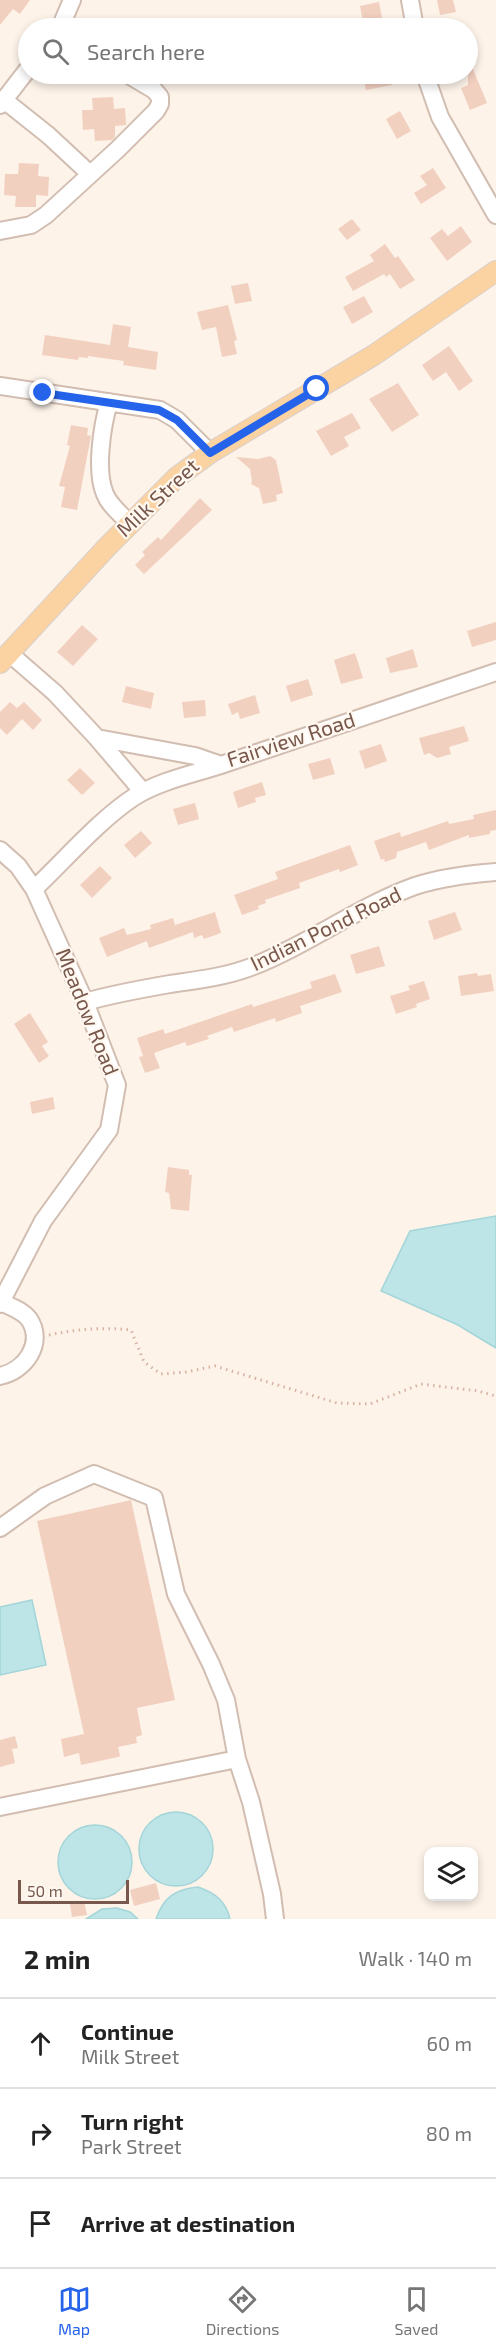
<!DOCTYPE html>
<html lang="en">
<head>
<meta charset="utf-8">
<style>
	:root { --surface:#fff; --page:#f2f2f2; --text:#222; --muted:#767676; --line:#e0e0e0; --accent:#2563eb }
	body { margin:0; font-family:"Exo 2",sans-serif; background:var(--page); color:var(--text) }
	.controls { position:absolute; right:18px; bottom:18px; display:grid; overflow:hidden; border-radius:12px; box-shadow:0 3px 9px #0003 }
	.controls button { width:54px; height:54px; display:grid; place-items:center; padding:0; border:0; border-bottom:2px solid var(--line); background:var(--surface); color:var(--text); font:30px sans-serif }
	.scale { position:absolute; left:18px; bottom:15px; width:111px; box-sizing:border-box; padding-left:6px; border:3px solid #78584c; border-top:0; font-size:16px; line-height:21px; white-space:nowrap; color:#78584c; -webkit-text-stroke:4px #fff8f0; paint-order:stroke }
	.stop { position:absolute; width:18px; height:18px; margin:-14px; border:4px solid #2563eb; border-radius:50%; background:#fff }
	.stop.end { background:#2563eb; border-color:#fff; box-shadow:0 2px 6px #0008 }
	.list { margin:0; padding:0; list-style:none }
	h2 { display:flex; justify-content:space-between; align-items:center; height:78px; margin:0; padding:0 24px; font-size:26px }
	h2 small { font-size:20px; font-weight:400; color:var(--muted) }
	.list li { display:grid; grid-template-columns:39px 1fr auto; gap:18px; align-items:center; box-sizing:border-box; height:90px; padding:0 24px; border-top:2px solid var(--line) }
	.list b { display:block; font-size:22px; white-space:nowrap }
	.list p { margin:0; font-size:20px; white-space:nowrap; color:var(--muted) }
	.list em { font-size:20px; font-style:normal; color:var(--muted) }
	.icon { flex:none; width:33px; height:33px; fill:none; stroke:currentColor; stroke-width:2; stroke-linecap:round; stroke-linejoin:round }
	.map { position:relative; flex:none; width:496px; height:1919px; overflow:hidden }
	.search { position:absolute; background:var(--surface); box-shadow:0 3px 9px #0003; left:18px; right:18px; top:18px; height:66px; display:flex; align-items:center; gap:15px; box-sizing:border-box; padding:0 21px; border-radius:33px; color:var(--muted); font-size:22px }
	.sheet { height:348px; background:var(--surface) }
	nav { display:flex; justify-content:space-around; align-items:center; box-sizing:border-box; height:84px; border-top:2px solid var(--line); background:var(--surface); font-size:16px; color:var(--muted) }
	nav a { display:grid; justify-items:center; gap:3px }
	nav .on { color:var(--accent) }
	.map>svg:first-child { display:block }
	.water { fill:#bde4e7; stroke:#a3d5d9; stroke-width:1.5 }
	.building { fill:#f2d0c0 }
	.lines { fill:none; stroke-linecap:round; stroke-linejoin:round }
	.minor-casing { stroke:#d2bdb1; stroke-width:20 }
	.major-casing { stroke:#d9d0cd; stroke-width:22 }
	.path { stroke:#d8b3a3; stroke-width:3; stroke-dasharray:1.5 4.5; stroke-linecap:butt }
	.minor { stroke:#fff; stroke-width:16 }
	.major { stroke:#fbd3a2; stroke-width:20 }
	.route { stroke:#2563eb; stroke-width:8 }
	.labels { text-anchor:middle; stroke-width:4.5; stroke-linejoin:round; paint-order:stroke }
	.street-label { font-size:21px; fill:#78584c; stroke:#fff8f0 }
</style>
</head>
<body>
<div class="map">
<svg width="496" height="1919" viewBox="0 0 496 1919">
	<rect width="100%" height="100%" fill="#fdf3e9"/>
	<path class="water" d="M496 1216V1348L458 1325 381 1291 410 1231Z
		M32 1600 46 1665 0 1675V1607Z
		M139 1849a37 37 0 1 1 74 0a37 37 0 1 1-74 0Z
		M58 1862a37 37 0 1 1 74 0a37 37 0 1 1-74 0Z
		M198 1887C215 1893 226 1901 230 1919H156C163 1898 175 1889 198 1887Z
		M117 1908 130 1912 138 1919H86L102 1909Z"/>
	<path class="building" d="M0 0H30L20 14 13 9 0 25Z
		M437 0H453L456 12 440 15Z
		M379 2 384 28H364L360 6Z
		M468 57 487 103 470 110 461 88 468 85Z
		M363 74H390L392 85 366 90Z
		M113 97 114 109 125 108 126 125 115 126V137L112 140 95 141 94 129 83 130 82 110H93L92 98Z
		M400 111 411 131 397 139 386 119Z
		M19 163 39 164 38 176 49 177 48 196 36 195V207H15L16 196 4 195 5 174H18Z
		M433 168 446 188 421 204 414 193 427 185 420 176Z
		M352 219 361 230 347 240 338 229Z
		M461 226 472 242 447 261 430 238 442 229 448 236Z
		M385 244 395 258 398 256 415 280 400 289 390 274 386 277 384 274 353 291 345 277 374 261 370 255Z
		M248 283 252 301 235 304 231 286Z
		M364 296 373 312 352 324 343 307Z
		M228 305 237 340 234 341 237 354 222 357 216 327 202 330 197 312Z
		M113 324 131 327 128 347 158 352 156 370 123 365 124 361 88 356V358L79 357 78 360 42 355 45 335 110 345Z
		M449 346 473 381 459 391 446 372 433 381 422 365Z
		M398 383 419 415 392 432 369 399Z
		M352 413 361 428 344 437 349 446 331 456 316 431Z
		M71 425 88 428 87 435 91 436 77 510 61 507 65 487 59 486 70 446 67 445Z
		M270 456 276 460 283 493 276 495 277 501 263 504 259 488 251 484 252 481 250 469 236 457 258 459Z
		M200 498 212 510 144 574 135 565 145 555 142 552 158 537 161 540Z
		M496 622V640L472 647 467 631Z
		M82 625 98 639 73 666 57 652Z
		M413 649 418 667 390 673 386 658Z
		M355 653 363 678 341 684 334 660Z
		M308 679 313 695 291 702 286 686Z
		M126 686 154 693 151 709 122 702Z
		M255 695 260 713 240 719 238 712 232 715 228 704Z
		M205 700 206 716 184 718 182 702Z
		M10 702 17 708 24 702 42 720 33 730 22 719 7 735 0 728V712Z
		M464 726 469 741 449 747 451 754 437 758 429 753 424 755 419 738Z
		M381 744 387 761 365 769 359 751Z
		M330 758 335 774 313 780 308 764Z
		M80 768 95 783 82 795 67 780Z
		M262 782 266 795 255 798 256 802 238 808 233 792Z
		M195 803 199 819 178 825 173 809Z
		M496 810V830L490 831V834L469 838V835L429 850 426 842 397 852 396 858 385 862 384 859 381 860 374 841 400 832 401 837 448 821 449 824 474 819 473 815Z
		M141 831 152 843 135 858 124 845Z
		M350 845 358 865 340 872 339 869 299 883 300 888 265 900 266 903 258 906 259 909 242 915 234 895 278 879 275 872Z
		M100 866 112 878 92 898 80 885Z
		M215 912 221 933 204 939 202 935 194 938 193 932 149 948 147 941 107 957 99 938 124 928 127 935 151 929 150 925 173 918 175 925Z
		M455 912 462 930 434 940 428 921Z
		M379 946 385 966 356 974 350 955Z
		M477 973 478 976 491 974 494 991 461 996 458 976Z
		M335 974 342 992 300 1006 302 1013 276 1022 275 1018 234 1032 232 1027 207 1036 209 1039 187 1046 185 1042 154 1053 160 1068 145 1073 139 1057 143 1056 137 1038 163 1029 165 1034 252 1004 253 1007 312 988 310 982Z
		M424 981 430 999 416 1004 417 1007 396 1014 390 996 410 990 408 986Z
		M30 1013 48 1042 42 1046 49 1056 39 1063 14 1024Z
		M53 1097 55 1109 32 1114 30 1102Z
		M168 1167 189 1170V1175H192L189 1211 171 1209 169 1193 165 1192Z
		M131 1500 175 1700 137 1708 142 1735 136 1737 137 1743 118 1747 120 1756 118 1757 81 1765 79 1753 64 1757 61 1739 84 1734 37 1521Z
		M15 1736 18 1748 12 1749 15 1763 0 1767V1740Z
		M156 1883 160 1899 134 1906 130 1890Z
		M84 1901 87 1915 72 1917 70 1904Z"/>
	<g class="lines">
		<g class="minor-casing">
			<path id="minor" d="M410 0 415 28
				M60 28 72 0
				M425 74 440 117 496 215
				M4 100 48 135 90 174
				M0 105 28 69
				M0 231 31 225 46 215 118 149 156 111 160 104V97L154 90 127 74
				M0 386 160 410 177 420 210 453
				M109 402C102 426 95 471 105 494 109 505 121 514 129 523
				M9 653 55 693 97 738 195 756 221 765 496 672
				M97 738 143 792
				M0 850 18 866 34 889 85 1002 117 1085 109 1130 43 1221 0 1304
				M34 889C65 860 99 820 134 797 159 781 193 774 221 765
				M85 1002C113 994 141 989 170 984 197 980 225 977 251 967 308 945 357 907 415 886 440 878 469 874 496 872
				M0 1376C25 1371 45 1343 29 1319 22 1310 11 1307 1 1302
				M0 1528 45 1496 94 1474 154 1498 176 1594 211 1664 226 1700 237 1759 0 1807
				M237 1759 251 1802 272 1894 275 1919"/>
		</g>
		<g class="major-casing">
			<path id="major" d="M0 663 107 547 177 477 210 453 374 355 496 271"/>
		</g>
		<path class="path" d="M49 1335C77 1329 103 1327 131 1330L144 1362 161 1374 186 1372 215 1366 337 1403 370 1404 421 1384 478 1391 496 1396"/>
		<use href="#minor" class="minor"/>
		<use href="#major" class="major"/>
	</g>
	<g class="lines">
		<path class="route" d="M43 393 159 410 177 420 210 453 317 389"/>
	</g>
	<g class="labels">
		<g class="street-label">
			<text transform="translate(158 498) rotate(-43)" y="7">Milk Street</text>
			<text transform="translate(291 740) rotate(-18)" y="7">Fairview Road</text>
			<text transform="translate(326 929) rotate(-26)" y="7">Indian Pond Road</text>
			<text transform="translate(87 1012) rotate(68)" y="7">Meadow Road</text>
		</g>
	</g>
</svg>
<div class="controls">
<button><svg class="icon" aria-label="layers" viewBox="0 0 24 24"><path d="M12 4l9 5-9 5-9-5zM3 14l9 5 9-5"/></svg></button>
</div>
<div class="scale">50 m</div>
<div class="stop" style="left:317px;top:389px"></div>
<div class="stop end" style="left:43px;top:393px"></div>
<div class="search"><svg class="icon" aria-label="search" viewBox="0 0 24 24"><circle cx="10" cy="10" r="6"/><path d="M15 15l6 6"/></svg>Search here</div>
</div>
<section class="sheet">
<h2>2 min<small>Walk · 140 m</small></h2>
<ul class="list">
<li><svg class="icon" aria-label="ahead" viewBox="0 0 24 24"><path d="M12 20V5M6 11l6-6 6 6"/></svg><div><b>Continue</b><p>Milk Street</p></div><em>60 m</em></li>
<li><svg class="icon" aria-label="right" viewBox="0 0 24 24"><path d="M7 20v-9h11M14 6l5 5-5 5"/></svg><div><b>Turn right</b><p>Park Street</p></div><em>80 m</em></li>
<li><svg class="icon" aria-label="arrive" viewBox="0 0 24 24"><path d="M6 21V4h12l-3 4 3 4H6"/></svg><div><b>Arrive at destination</b></div></li>
</ul>
</section>
<nav>
<a class="on"><svg class="icon" aria-label="map" viewBox="0 0 24 24"><path d="M3 6l6-2 6 2 6-2v14l-6 2-6-2-6 2zM9 4v14M15 6v14"/></svg>Map</a>
<a><svg class="icon" aria-label="directions" viewBox="0 0 24 24"><path d="M12 3l9 9-9 9-9-9zM9 14v-3h6M13 9l2 2-2 2"/></svg>Directions</a>
<a><svg class="icon" aria-label="saved" viewBox="0 0 24 24"><path d="M7 4h10v16l-5-4-5 4z"/></svg>Saved</a>
</nav>
</body>
</html>
